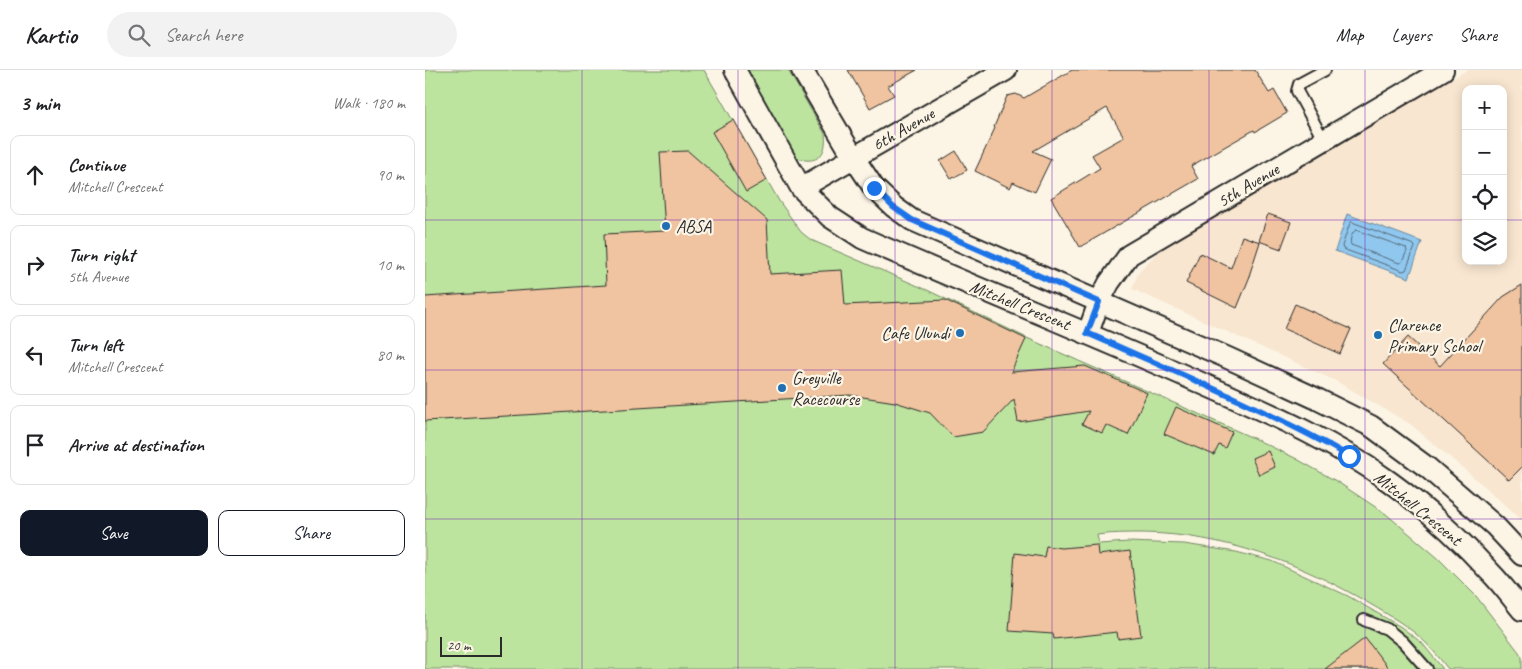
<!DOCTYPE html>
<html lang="en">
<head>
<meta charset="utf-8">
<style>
	:root { --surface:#fff; --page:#f2f2f2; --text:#202124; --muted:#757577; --line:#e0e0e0; --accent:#111827 }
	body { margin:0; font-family:Caveat,sans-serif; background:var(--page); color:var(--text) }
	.controls { position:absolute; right:15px; top:15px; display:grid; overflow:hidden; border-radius:10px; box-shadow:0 2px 12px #0003 }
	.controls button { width:45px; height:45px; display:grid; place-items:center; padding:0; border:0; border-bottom:1px solid var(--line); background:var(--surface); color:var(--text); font:25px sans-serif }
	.scale { position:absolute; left:15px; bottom:12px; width:62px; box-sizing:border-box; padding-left:5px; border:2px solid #2b2b2b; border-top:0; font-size:14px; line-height:18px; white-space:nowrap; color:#2b2b2b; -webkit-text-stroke:4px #fcf5e5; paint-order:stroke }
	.stop { position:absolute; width:15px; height:15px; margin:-11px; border:4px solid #1a73e8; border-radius:50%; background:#fff }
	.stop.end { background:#1a73e8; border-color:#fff; box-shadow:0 1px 5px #0008 }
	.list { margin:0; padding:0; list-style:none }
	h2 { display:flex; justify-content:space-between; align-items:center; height:65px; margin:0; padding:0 20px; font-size:21px }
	h2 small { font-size:16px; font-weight:400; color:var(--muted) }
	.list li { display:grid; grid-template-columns:32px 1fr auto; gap:15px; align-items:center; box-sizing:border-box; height:80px; margin:0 10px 10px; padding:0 10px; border:1px solid var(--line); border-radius:10px }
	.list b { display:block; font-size:19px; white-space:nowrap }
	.list p { margin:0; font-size:16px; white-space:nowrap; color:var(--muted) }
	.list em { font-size:16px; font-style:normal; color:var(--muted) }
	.actions { display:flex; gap:10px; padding:15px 20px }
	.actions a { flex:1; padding:11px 0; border:1px solid var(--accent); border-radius:10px; text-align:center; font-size:18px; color:var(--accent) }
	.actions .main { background:var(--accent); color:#fff }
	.icon { flex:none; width:28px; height:28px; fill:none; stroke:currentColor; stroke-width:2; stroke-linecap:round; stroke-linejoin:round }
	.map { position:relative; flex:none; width:1097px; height:599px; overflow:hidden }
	header { display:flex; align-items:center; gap:30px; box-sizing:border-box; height:70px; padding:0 25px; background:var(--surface); border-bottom:1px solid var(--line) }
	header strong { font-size:24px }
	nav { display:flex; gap:28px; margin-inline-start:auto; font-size:18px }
	.search { width:350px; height:45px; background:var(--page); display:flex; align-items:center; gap:12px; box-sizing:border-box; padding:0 18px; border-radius:28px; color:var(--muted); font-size:19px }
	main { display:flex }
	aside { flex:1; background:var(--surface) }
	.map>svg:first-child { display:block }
	.built { fill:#f8e6d0; fill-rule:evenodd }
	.green { fill:#bde49f; stroke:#748865 }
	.water { fill:#90c7ee; stroke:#6889a0 }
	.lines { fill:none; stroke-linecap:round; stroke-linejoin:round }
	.shore { stroke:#536979; stroke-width:1 }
	.building { fill:#f0c4a0; stroke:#2b2b2b }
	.lane-casing { stroke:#2b2b2b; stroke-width:14 }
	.street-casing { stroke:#2b2b2b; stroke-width:24 }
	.lane { stroke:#fcf5e5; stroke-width:10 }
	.street { stroke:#fcf5e5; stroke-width:20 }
	.route { stroke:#1a73e8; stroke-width:6 }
	.grid { fill:none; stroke:#7b2cbf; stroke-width:1; stroke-opacity:0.55 }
	.poi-dot { fill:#1f6fb2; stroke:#fcf5e5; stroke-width:2 }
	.labels { text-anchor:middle; stroke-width:4.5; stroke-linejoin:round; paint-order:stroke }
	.street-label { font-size:18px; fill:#2b2b2b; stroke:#fcf5e5 }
	.poi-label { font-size:18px; fill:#2b2b2b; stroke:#fcf5e5; text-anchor:start }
</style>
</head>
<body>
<header>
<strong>Kartio</strong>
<div class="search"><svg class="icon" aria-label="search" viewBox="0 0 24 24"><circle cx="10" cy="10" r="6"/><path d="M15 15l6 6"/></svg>Search here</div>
<nav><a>Map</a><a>Layers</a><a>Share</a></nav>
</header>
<main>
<aside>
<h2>3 min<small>Walk · 180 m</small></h2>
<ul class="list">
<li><svg class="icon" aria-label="ahead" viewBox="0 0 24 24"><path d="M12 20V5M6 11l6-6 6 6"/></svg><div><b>Continue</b><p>Mitchell Crescent</p></div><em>90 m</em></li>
<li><svg class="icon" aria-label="right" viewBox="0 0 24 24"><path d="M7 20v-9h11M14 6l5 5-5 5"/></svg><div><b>Turn right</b><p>5th Avenue</p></div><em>10 m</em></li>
<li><svg class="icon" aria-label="left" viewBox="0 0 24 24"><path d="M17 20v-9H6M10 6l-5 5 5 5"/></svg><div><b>Turn left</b><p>Mitchell Crescent</p></div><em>80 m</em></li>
<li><svg class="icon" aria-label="arrive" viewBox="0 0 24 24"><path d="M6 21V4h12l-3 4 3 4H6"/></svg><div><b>Arrive at destination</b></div></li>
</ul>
<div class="actions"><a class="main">Save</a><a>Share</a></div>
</aside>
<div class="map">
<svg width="1097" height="599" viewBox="0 0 1097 599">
	<rect width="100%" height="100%" fill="#fcf5e5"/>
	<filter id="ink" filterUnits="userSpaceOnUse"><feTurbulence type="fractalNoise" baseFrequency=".02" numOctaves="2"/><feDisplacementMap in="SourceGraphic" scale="10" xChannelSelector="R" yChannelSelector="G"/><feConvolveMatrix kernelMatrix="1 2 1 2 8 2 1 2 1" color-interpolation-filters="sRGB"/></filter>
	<g filter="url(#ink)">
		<path class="built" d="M1042 0H1097V451L1059 416 985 354 911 311 707 219 714 201 734 181 763 161ZM1041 19H1078V191H1041Z"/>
		<path class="green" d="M0 0H279L354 131 376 162 386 170 500 219 602 268 828 368 870 388 911 411 961 444 1013 488 1051 526 1094 582 1097 587V599H1023C1016 590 1009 581 1001 573 985 557 964 545 945 534 876 493 798 464 718 463 702 463 687 463 672 465L674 474 703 472 759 474 811 482 847 491 923 526 976 557 997 573 1018 599H0Z
			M317 0H363L400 64C403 88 388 96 368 86Z"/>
		<path class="water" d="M922 144 997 172 984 208 910 181Z"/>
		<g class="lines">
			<path class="shore" d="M927 152 989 175 990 177 981 200 978 201 918 179 917 176 925 153Z
				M931 160 981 178 982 181 977 192 974 193 926 175C924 171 927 162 931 160Z"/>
		</g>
		<path class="building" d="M423 0H492L463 16 469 25 445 38Z
			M647 0H830L844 23 849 20 862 43 830 62 829 60 766 96 773 109 655 177 626 128 675 98 667 85 699 67 682 38 608 81 626 89 610 122 588 112 585 118 550 101 570 58 569 57 582 26 591 24 599 28Z
			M308 50 342 110 321 122 287 62Z
			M263 81 342 150 345 204 417 200 420 235 520 230 601 269 586 302 660 296 722 323 703 365 681 355 677 363 657 354 664 341 593 352 589 329 558 362 528 367 505 343 470 332 425 325 0 351V227L181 215 179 164 240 161 235 82Z
			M531 81 542 100 526 109 515 91Z
			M843 144 866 152 856 179 834 171Z
			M817 166 835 172 824 206H825L812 238 761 213 775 183 806 198Z
			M1097 215V397L1084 410 958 294 983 267 1015 296 1078 227Z
			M870 234 926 259 915 284 859 259Z
			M751 337 807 362 800 378 794 375 789 385 739 364Z
			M843 381 850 397 834 405 827 388Z
			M672 475 673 485 705 481 716 566 693 569 692 562 629 569 628 564 584 561 590 483 619 487 621 476 636 478Z
			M940 568 964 599H900Z"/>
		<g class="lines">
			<g class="lane-casing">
				<path id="lane" d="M899 71 872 21 874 14 900 0
					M939 550 962 559 978 572 1002 599"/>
			</g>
			<g class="street-casing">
				<path id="street" d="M310 0 376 118 405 147 437 168C546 216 657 260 767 309 834 339 905 368 965 412 1001 438 1035 469 1065 502 1077 514 1087 528 1097 540
					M377 0 429 88 449 118 469 137 487 150 803 288 890 328 946 356 1003 398 1070 456 1097 485
					M376 118 581 0
					M663 263 674 232 684 213 704 185 1018 0"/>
			</g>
			<use href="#lane" class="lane"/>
			<use href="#street" class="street"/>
		</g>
	</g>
	<g class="lines" filter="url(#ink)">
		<path class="route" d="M449 118 468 137 487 150 674 232 662 263C751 302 840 339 924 386"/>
	</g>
	<path class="grid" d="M157 0V599M313 0V599M470 0V599M627 0V599M784 0V599M940 0V599M0 150H1041M1078 150H1097M0 300H1097M0 449H1097"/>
	<g class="poi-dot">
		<circle cx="241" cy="156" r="5"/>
		<circle cx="535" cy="263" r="5"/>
		<circle cx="953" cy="265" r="5"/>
		<circle cx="357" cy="318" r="5"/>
	</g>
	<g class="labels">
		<g class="street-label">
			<text transform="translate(478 59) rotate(-30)" y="6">6th Avenue</text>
			<text transform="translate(823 115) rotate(-31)" y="6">5th Avenue</text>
			<text transform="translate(595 235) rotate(22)" y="6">Mitchell Crescent</text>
			<text transform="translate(993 438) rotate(39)" y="6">Mitchell Crescent</text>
		</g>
		<g class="poi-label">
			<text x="251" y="162">ABSA</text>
			<text x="963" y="261">Clarence<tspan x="963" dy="21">Primary School</tspan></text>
			<text x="525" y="269" text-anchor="end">Cafe Ulundi</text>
			<text x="367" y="314">Greyville<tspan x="367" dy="21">Racecourse</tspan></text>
		</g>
	</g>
</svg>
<div class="controls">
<button>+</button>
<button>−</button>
<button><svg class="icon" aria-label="locate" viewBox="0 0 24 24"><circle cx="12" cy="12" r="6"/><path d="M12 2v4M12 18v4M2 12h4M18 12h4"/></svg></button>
<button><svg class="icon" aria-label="layers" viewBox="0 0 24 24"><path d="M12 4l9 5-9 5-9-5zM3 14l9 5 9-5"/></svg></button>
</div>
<div class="scale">20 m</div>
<div class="stop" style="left:924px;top:386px"></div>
<div class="stop end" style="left:449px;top:118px"></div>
</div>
</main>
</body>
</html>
